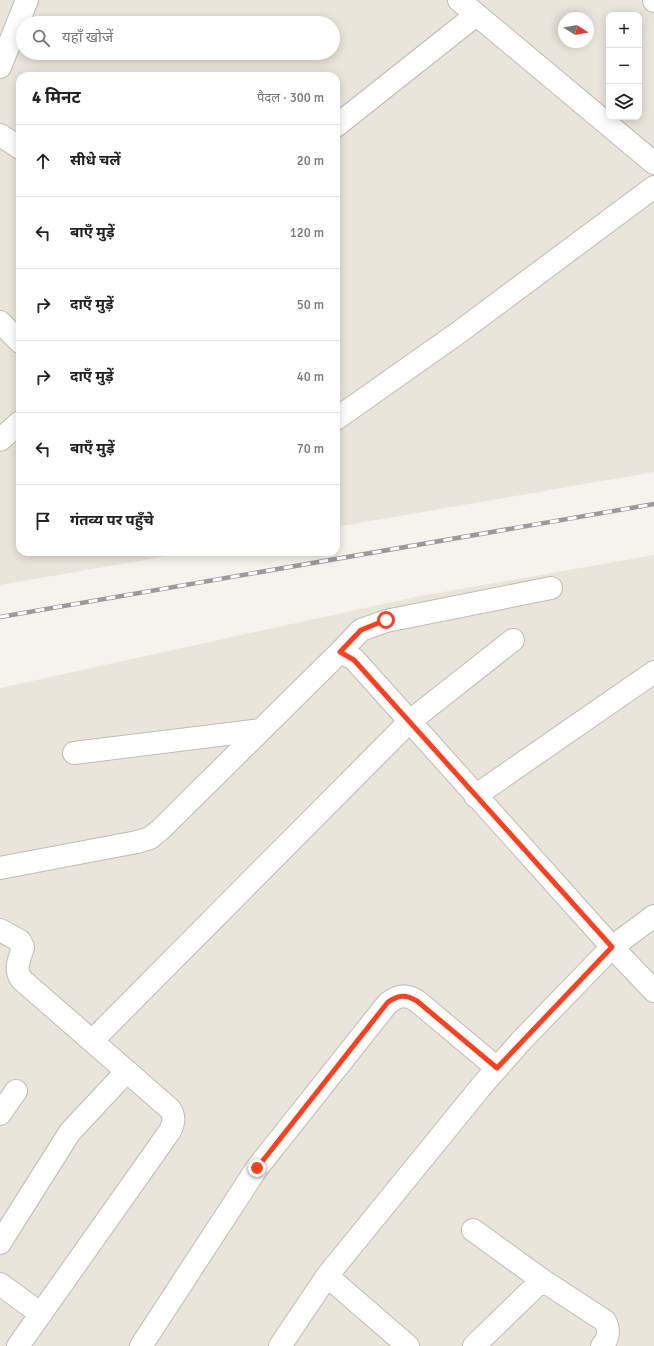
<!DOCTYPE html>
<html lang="hi">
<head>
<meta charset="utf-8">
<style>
	:root { --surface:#fff; --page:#f2f2f2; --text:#222; --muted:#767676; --line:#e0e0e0 }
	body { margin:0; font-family:Signika,"Noto Sans Devanagari",sans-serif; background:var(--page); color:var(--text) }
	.controls { position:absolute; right:12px; top:12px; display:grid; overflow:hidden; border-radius:8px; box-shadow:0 2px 10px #0003 }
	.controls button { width:36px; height:36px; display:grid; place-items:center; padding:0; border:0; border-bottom:1px solid var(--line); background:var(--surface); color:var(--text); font:20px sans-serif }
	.compass { position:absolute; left:558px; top:12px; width:36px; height:36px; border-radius:50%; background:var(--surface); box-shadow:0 2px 10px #0003; rotate:101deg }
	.stop { position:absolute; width:12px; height:12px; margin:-9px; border:3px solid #fc3f1d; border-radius:50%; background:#fff }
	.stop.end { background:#fc3f1d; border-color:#fff; box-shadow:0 1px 4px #0008 }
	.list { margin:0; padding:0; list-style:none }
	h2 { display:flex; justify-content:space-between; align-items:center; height:52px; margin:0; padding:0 16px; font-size:17px }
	h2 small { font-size:13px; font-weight:400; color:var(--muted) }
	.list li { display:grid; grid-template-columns:26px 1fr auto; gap:12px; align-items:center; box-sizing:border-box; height:72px; padding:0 16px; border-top:1px solid var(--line) }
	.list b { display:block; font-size:15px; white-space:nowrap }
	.list em { font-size:13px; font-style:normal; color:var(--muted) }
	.icon { flex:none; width:22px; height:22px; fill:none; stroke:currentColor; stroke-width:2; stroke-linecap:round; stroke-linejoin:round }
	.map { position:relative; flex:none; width:654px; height:1346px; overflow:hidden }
	.search { position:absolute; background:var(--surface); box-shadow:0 2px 10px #0003; left:16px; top:16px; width:324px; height:44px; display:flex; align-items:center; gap:10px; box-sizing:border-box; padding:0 14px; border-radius:22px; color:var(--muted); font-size:15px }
	.panel { position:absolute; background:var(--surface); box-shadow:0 2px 10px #0003; left:16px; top:72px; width:324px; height:484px; border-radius:12px }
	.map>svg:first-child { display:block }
	.residential { fill:#eae5da; fill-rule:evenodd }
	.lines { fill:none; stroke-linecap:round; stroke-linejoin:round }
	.minor-casing { stroke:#c2bbae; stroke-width:24 }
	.minor { stroke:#fff; stroke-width:22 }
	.rail-casing { stroke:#9a9a9a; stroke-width:4.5 }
	.rail { stroke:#fff; stroke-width:3; stroke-dasharray:9; stroke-linecap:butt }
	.route { stroke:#fc3f1d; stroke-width:5 }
</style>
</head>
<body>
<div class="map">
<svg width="654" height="1346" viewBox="0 0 654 1346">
	<rect width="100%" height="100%" fill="#f6f3ec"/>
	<path class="residential" d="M0 0H654V472L336 527V76H20V552H190L0 585ZM609 15H639V117H609ZM564 18H588V42H564ZM23 23H333V53H23Z
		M654 555V1346H0V688L415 597Z"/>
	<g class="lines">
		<g class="minor-casing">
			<path id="minor" d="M459 0 654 163
				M654 0V1
				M0 67 27 0
				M336 126 476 15
				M0 135 20 148
				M0 322 20 342
				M336 419 458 333 654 187
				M0 440 20 422
				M340 652 361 630 386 621 551 588
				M74 753 260 730
				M475 796 654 672
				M0 868 137 842 150 838 160 830 340 652 354 659 612 947 654 916
				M0 930 20 941 23 947C20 959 13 969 22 980L170 1109C175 1117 174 1122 170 1131L18 1346
				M92 1041 409 722 513 640
				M0 1114 16 1091
				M473 1230 542 1280
				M0 1243 70 1132 127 1071
				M327 1276 408 1346
				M0 1284 41 1314
				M141 1346 257 1168 388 1003C399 995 405 994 417 1001L497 1068
				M280 1346 327 1276 484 1083 522 1040 612 947 654 991
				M474 1346 542 1280 605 1321C610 1331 609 1338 602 1346"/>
		</g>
		<use href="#minor" class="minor"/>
		<g class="rail-casing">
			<path id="rail" d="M0 617 654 504"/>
		</g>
		<use href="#rail" class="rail"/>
	</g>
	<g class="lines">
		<path class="route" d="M257 1168 388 1002C399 995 405 994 417 1001L497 1068 612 947 354 660 340 652 361 630 386 620"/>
	</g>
</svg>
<div class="controls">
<button>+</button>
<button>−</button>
<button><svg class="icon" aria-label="layers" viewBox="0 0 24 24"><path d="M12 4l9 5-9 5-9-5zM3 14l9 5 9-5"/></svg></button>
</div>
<svg class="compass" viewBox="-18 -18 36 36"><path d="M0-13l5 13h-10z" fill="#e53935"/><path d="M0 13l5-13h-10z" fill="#767676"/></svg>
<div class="stop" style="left:386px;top:620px"></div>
<div class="stop end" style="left:257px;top:1168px"></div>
<div class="search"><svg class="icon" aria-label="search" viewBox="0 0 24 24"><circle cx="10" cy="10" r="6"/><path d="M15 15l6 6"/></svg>यहाँ खोजें</div>
<section class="panel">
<h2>4 मिनट<small>पैदल · 300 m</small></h2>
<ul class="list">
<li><svg class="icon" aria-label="ahead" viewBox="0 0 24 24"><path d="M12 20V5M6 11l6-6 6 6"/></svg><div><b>सीधे चलें</b></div><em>20 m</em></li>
<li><svg class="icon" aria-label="left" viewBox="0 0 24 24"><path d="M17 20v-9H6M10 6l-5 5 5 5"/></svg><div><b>बाएँ मुड़ें</b></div><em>120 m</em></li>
<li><svg class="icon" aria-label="right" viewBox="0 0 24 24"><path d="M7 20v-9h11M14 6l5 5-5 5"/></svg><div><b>दाएँ मुड़ें</b></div><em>50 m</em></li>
<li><svg class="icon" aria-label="right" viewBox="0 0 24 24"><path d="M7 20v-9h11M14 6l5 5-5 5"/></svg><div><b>दाएँ मुड़ें</b></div><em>40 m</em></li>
<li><svg class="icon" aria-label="left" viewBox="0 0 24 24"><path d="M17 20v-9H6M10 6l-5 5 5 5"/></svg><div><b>बाएँ मुड़ें</b></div><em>70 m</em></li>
<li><svg class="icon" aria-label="arrive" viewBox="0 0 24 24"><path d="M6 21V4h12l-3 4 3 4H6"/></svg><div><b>गंतव्य पर पहुँचे</b></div></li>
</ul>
</section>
</div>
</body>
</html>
